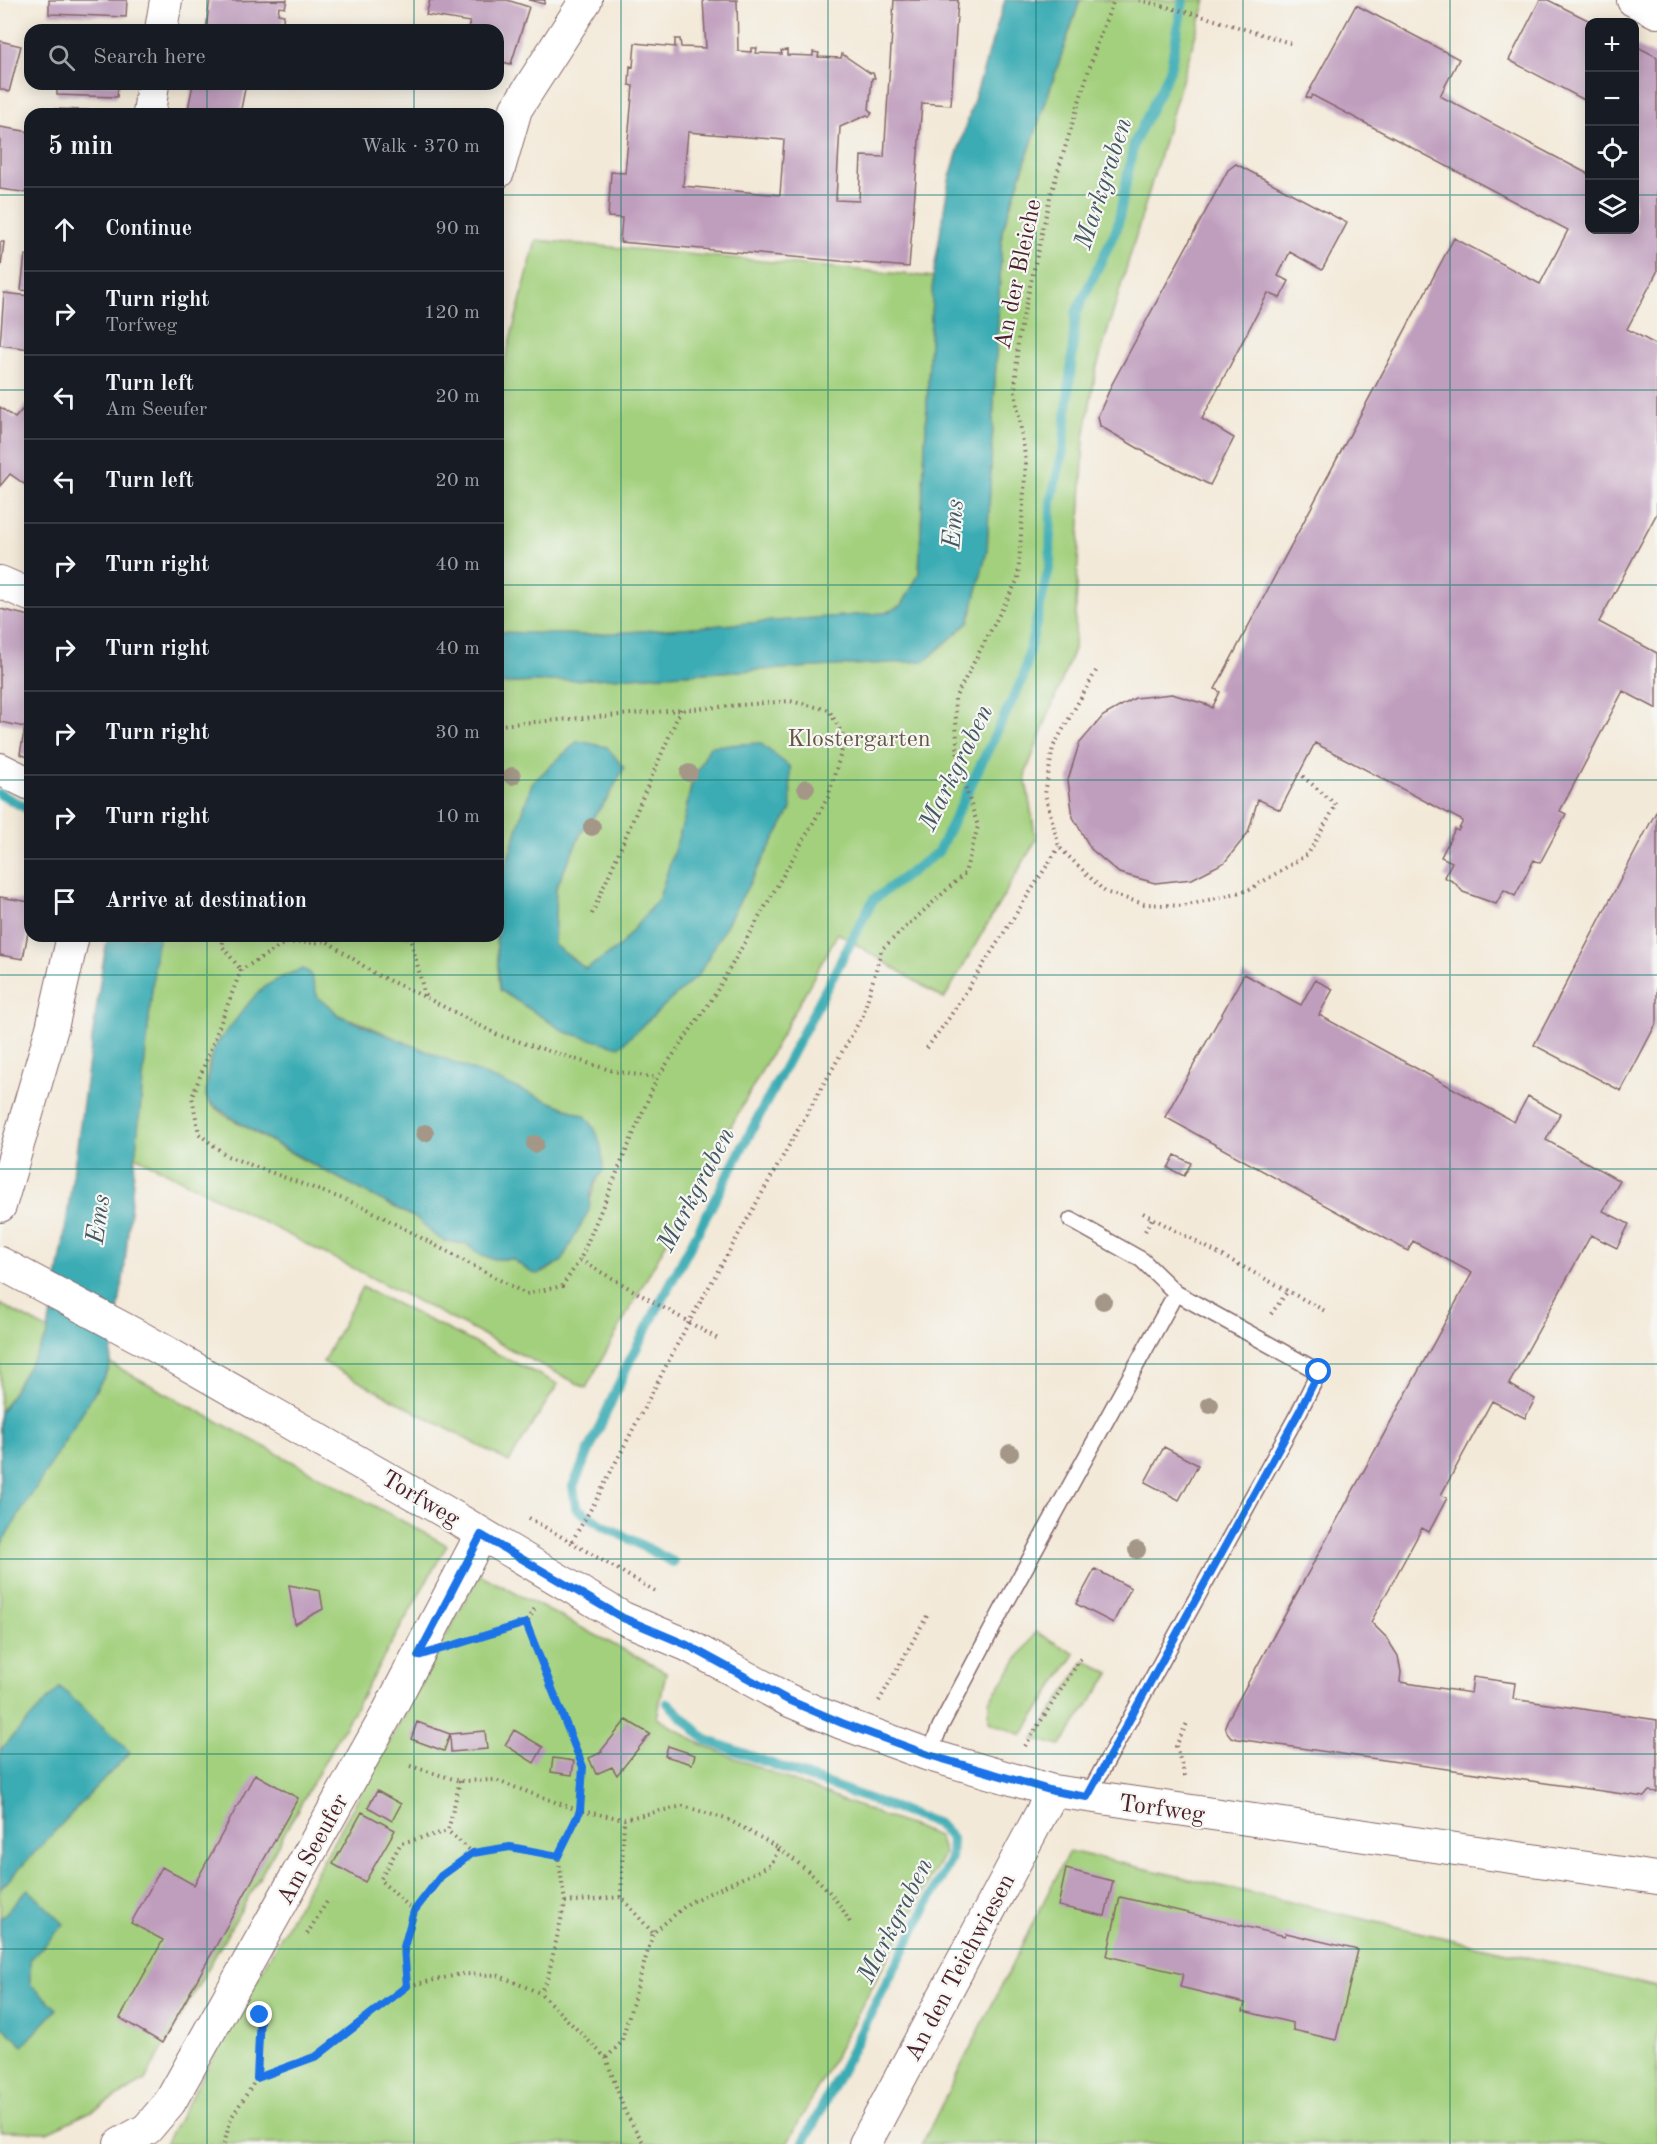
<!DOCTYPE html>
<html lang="en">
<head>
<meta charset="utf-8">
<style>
	:root { --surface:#171b24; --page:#20242c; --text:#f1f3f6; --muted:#9ea1a6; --line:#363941 }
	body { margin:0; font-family:"Old Standard TT",serif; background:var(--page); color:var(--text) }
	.controls { position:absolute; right:18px; top:18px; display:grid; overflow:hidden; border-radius:12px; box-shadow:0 3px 15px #0003 }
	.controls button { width:54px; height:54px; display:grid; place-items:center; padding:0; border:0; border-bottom:2px solid var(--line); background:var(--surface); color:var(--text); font:30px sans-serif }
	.stop { position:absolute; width:18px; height:18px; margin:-14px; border:4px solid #1a73e8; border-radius:50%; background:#fff }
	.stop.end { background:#1a73e8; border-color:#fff; box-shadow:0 2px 6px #0008 }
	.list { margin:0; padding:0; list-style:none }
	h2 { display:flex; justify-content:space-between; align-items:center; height:78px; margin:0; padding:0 24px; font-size:26px }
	h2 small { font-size:20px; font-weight:400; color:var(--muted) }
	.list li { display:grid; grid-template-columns:39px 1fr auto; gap:18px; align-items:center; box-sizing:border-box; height:84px; padding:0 24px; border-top:2px solid var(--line) }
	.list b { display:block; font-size:22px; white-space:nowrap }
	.list p { margin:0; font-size:20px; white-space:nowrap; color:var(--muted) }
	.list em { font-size:20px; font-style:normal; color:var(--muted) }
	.icon { flex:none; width:33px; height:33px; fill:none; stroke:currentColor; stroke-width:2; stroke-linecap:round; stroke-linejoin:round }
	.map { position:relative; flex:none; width:1657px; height:2144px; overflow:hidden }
	.search { position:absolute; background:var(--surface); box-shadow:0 3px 15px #0003; left:24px; top:24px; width:480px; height:66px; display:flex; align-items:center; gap:15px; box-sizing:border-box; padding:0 21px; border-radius:18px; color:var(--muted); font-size:22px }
	.panel { position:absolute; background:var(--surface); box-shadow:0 3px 15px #0003; left:24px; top:108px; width:480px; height:834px; border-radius:18px }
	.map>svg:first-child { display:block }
	.green { fill:#a3d07d; stroke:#767854; stroke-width:1.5; fill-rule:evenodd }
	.water { fill:#3aacb4; stroke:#426670; stroke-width:1.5 }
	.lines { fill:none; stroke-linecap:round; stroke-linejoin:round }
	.stream { stroke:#3aacb4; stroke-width:10 }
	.building { fill:#bf9dbd; fill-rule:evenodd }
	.lane-casing { stroke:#856668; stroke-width:18 }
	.street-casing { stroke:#856668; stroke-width:34 }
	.path { stroke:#856668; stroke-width:4; stroke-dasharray:1.5 4.5; stroke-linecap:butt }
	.lane { stroke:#fff; stroke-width:15 }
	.street { stroke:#fff; stroke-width:32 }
	.tree { fill:#a59787 }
	.route { stroke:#1a73e8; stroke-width:8 }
	.grid { fill:none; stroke:#0f766e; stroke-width:1.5; stroke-opacity:0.55 }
	.labels { text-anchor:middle; stroke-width:4.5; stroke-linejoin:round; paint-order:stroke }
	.street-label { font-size:24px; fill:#4a1f2b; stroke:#f6f6f2 }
	.park-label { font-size:24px; fill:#655444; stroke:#f6f6f2 }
	.water-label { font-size:26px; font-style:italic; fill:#445762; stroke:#f6f6f2 }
</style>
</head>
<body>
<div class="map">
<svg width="1657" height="2144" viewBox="0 0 1657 2144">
	<rect width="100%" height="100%" fill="#f6f6f2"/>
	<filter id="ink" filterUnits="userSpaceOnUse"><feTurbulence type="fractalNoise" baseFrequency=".0167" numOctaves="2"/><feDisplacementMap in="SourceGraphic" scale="12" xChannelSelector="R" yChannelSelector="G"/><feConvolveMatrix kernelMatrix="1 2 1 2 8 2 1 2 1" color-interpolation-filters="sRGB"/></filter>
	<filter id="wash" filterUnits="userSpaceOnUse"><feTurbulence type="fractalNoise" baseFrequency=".008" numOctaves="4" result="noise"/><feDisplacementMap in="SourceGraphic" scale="24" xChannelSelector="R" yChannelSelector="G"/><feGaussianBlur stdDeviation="1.35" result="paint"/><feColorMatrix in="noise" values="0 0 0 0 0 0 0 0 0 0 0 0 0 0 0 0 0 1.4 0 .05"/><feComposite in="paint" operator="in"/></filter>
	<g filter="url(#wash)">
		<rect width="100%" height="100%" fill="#f3e9d8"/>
		<path class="green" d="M1080 0H1206L1096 370 1084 438 1074 649 1025 775 1036 840 944 999 838 933 586 1388 135 1156 156 948 159 936H496L500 990 699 974 692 782 684 820 659 898 619 947 586 969 554 945 556 888 581 833 607 799 578 741 533 783 498 890V684L925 661 969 622 987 551 1002 231ZM315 990 318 998 329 1005 338 1015 364 1024 403 1042 598 1177 590 1200 553 1267 538 1274 527 1270 512 1259H495L482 1256 466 1244 455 1243 434 1235 419 1220 300 1158 224 1115 209 1103 206 1097 208 1065 218 1042 226 1032Z
			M536 240 933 277 919 574 902 605 885 613 588 635 498 632V387Z
			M362 1287 558 1384 509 1462 323 1362Z
			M0 1304 447 1545 145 2080 92 2111 47 2132 0 2131Z
			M479 1574 666 1672 657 1718 702 1745 836 1798 938 1836 944 1854 787 2144H165L406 1712Z
			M1036 1632 1075 1654 1022 1735 989 1722V1701Z
			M1085 1660 1110 1674 1060 1746 1034 1739Z
			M1069 1851 1657 1987V2144H922Z"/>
		<path class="water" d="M1005 0H1080L1002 231 987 551 969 622 925 661 498 684V632L588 635 885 613 902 605 919 574 933 277 949 180Z
			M578 741 607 747 624 768 607 799 581 833 556 888 554 945 586 969 619 947 659 898 684 820 692 782 710 746 760 743 790 767 791 809 699 974 619 1047 565 1032 500 990 496 936H498V890L532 783Z
			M108 936H159L156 948 124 1273 109 1369 0 1546V1413L47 1336 63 1245 102 968Z
			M303 969 310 973 318 998 329 1005 338 1015 585 1116C600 1131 603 1151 603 1171L598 1177 591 1191 589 1210 561 1262 538 1274 532 1273 512 1259H495L482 1256 466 1244 444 1241 434 1235 419 1220C391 1205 213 1115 207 1098 205 1092 207 1086 208 1080 212 1053 208 1054 227 1031 237 1019 247 1003 259 992 270 982 288 973 303 969Z
			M60 1687 130 1752 0 1889V1750Z
			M28 1889 64 1924 30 1960V1984L57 2009 23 2046 0 2024V1919Z"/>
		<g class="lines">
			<path class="stream" d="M0 794 30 810
				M673 1562 599 1523 576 1508 573 1486 628 1364 873 900 938 852 1023 678 1050 564 1051 500 1063 451 1076 313 1117 228 1134 143 1170 71 1183 0
				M668 1703 706 1740 938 1824 952 1839 951 1859 803 2144"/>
		</g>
		<g id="blocks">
			<path class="building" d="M49 0H127L126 17 49 14Z
				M210 0 219 1 287 0 285 8 279 7 278 14 284 15 281 30H206Z
				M430 0H507L529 7 511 64 498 61V30H467L470 22 426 15Z
				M529 0H545L544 4Z
				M703 0H737L738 51 751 52V48H757L756 53 782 54 781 51 787 50V55L813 56V52L819 53 818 57 841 58 842 54 870 73H873L875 78H872L869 110 872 113 869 117 867 115 840 127 836 200 859 201 861 156 884 157 894 0H958L951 105 922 103 909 267 620 242 622 218 608 217 611 172 625 173 633 86 629 85 630 66 633 67 635 43 675 47V39H680L681 47 706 48ZM688 132 784 140 780 195 683 186Z
				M1540 0H1548L1590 21V103L1509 60Z
				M1356 5 1459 59 1440 96 1590 175V230H1634V45L1657 57V272L1627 329 1657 345V513L1599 622 1657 653V709L1623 691 1560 811 1566 814 1540 863 1534 860 1515 896 1504 890 1496 904 1463 892 1454 882 1444 877 1452 862 1441 857 1455 829 1458 831 1463 821 1315 743 1280 810 1258 799 1248 833 1225 862 1192 879 1155 883 1119 873 1091 849 1073 817 1068 780 1079 744 1103 716 1135 698 1172 694 1208 705 1212 708 1220 692 1215 689 1454 238 1540 284 1568 230 1312 95 1310 99 1306 97Z
				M0 41 21 46 9 92 0 89Z
				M57 84H118L117 97 57 95Z
				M193 84H246L240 114H187Z
				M54 109 115 111 114 114H54Z
				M0 127 30 132V193L0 189Z
				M1236 164 1347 223 1322 270 1290 252 1278 276 1289 281 1280 298 1268 293 1202 419 1234 438 1210 485 1148 454 1100 426 1098 416 1112 384 1228 170Z
				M0 242H4L1 266H0Z
				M25 255 30 256V291L21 290Z
				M4 293 30 296V349L0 345Z
				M29 402 30 488 10 474 0 486V407L15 418Z
				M0 609 30 616V758L20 754 25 727 0 722Z
				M1657 810V1022L1621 1091 1534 1045Z
				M0 897 30 902V922L23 959 0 955Z
				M1244 974 1301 1005 1315 980 1333 989 1319 1015 1514 1122 1528 1096 1560 1114 1546 1140 1620 1181 1603 1211 1629 1224 1617 1248 1591 1235 1509 1384 1535 1399 1525 1418 1492 1401 1441 1495 1447 1498 1429 1532 1422 1528 1371 1622 1386 1637 1398 1656 1401 1672 1400 1682 1471 1693 1473 1677 1515 1683 1513 1699 1657 1720V1792L1649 1791 1644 1797 1237 1739 1231 1737 1227 1732 1225 1726 1227 1721 1472 1273 1413 1241 1408 1251 1165 1117Z
				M1175 1155 1191 1163 1184 1176 1168 1168Z
				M1164 1447 1198 1465 1179 1500 1145 1482Z
				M1095 1569 1131 1588 1113 1623 1076 1604Z
				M289 1585 320 1591 323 1609 295 1624Z
				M626 1720 650 1734 617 1775 612 1767 596 1774 589 1758 602 1752 601 1751Z
				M417 1722 450 1734 444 1751 411 1739Z
				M514 1730 543 1747 534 1763 505 1745Z
				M485 1731 487 1749 451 1752 450 1734Z
				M668 1746 695 1755 692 1764 665 1756Z
				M553 1758 574 1761 572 1775 551 1772Z
				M255 1774 298 1798 162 2043 120 2018 163 1940 131 1923 162 1867 194 1885Z
				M377 1791 401 1804 392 1821 368 1807Z
				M362 1812 395 1830 365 1882 333 1864Z
				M1066 1869 1113 1881 1105 1916 1058 1906Z
				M1120 1897 1285 1936 1286 1933 1358 1950 1336 2040 1293 2030V2023L1243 2011 1245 2003 1180 1987 1183 1974 1107 1956Z"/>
		</g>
	</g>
	<g filter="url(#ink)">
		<use href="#blocks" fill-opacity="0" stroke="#856668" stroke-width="1.5"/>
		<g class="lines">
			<g class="lane-casing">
				<path id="lane" d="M1071 1220 1142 1260 1176 1293 1319 1372 1299 1412 1087 1797
					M929 1755 940 1727 1002 1610 1176 1293"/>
			</g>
			<g class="street-casing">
				<path id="street" d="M1633 0 1657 12
					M161 30 166 0
					M149 114 153 84
					M498 172 516 109 586 0
					M0 582 30 595
					M0 769 30 784
					M0 1206 52 1028 73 936
					M0 1263 143 1339 442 1510 623 1618 687 1645 788 1700 842 1723 929 1755 1053 1791 1657 1878
					M120 2144 147 2129 170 2102 386 1716 481 1535
					M865 2144 1053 1791"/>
			</g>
			<path class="path" d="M1139 0 1202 16 1293 44
				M1096 671 1053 747 1045 794 1059 847 1105 892 1144 904 1184 906 1249 890 1308 854 1336 805 1300 774
				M498 725 790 701 829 710 845 739 828 797 714 996 657 1078 580 1260 562 1286 526 1294 362 1206 227 1156 199 1134 192 1097 241 970 285 943 328 942 377 975 425 997 498 1035 613 1071 657 1078
				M592 914 681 709
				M224 936 222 946 241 970
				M410 936 425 996
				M927 1048 949 1018 1059 847
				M1143 1213 1327 1312
				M1145 1231 1152 1218
				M580 1260 720 1340
				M1271 1314 1288 1291
				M529 1518 655 1591
				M572 1541 595 1502 689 1322 863 1015 882 949 965 873 978 826 958 765 955 698 1018 579 1026 462 1015 391 1018 340 1050 197 1097 43 1114 0
				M527 1623 583 1767 580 1811 558 1856 565 1902 548 1977 540 1993
				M466 1641 527 1623 536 1606
				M879 1701 927 1616
				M1025 1746 1081 1658
				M410 1766 460 1781 495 1780 580 1811 624 1819 683 1806 729 1820 779 1848 771 1865 690 1902 653 1933 621 2043 606 2058
				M1185 1776 1176 1746 1188 1721
				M460 1781 448 1831 473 1853
				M779 1848C812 1874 832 1888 852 1926
				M621 1897 624 1819
				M565 1902 621 1897 653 1933
				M414 1911 380 1880 401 1843 448 1831
				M307 1934 328 1900
				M407 1986 404 1947 414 1911 441 1876 473 1853 510 1847 558 1856
				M257 2078 317 2056 407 1986 462 1974 497 1975 540 1993 606 2058 625 2112 644 2144
				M224 2144 231 2118 257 2078 260 2016"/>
			<use href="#lane" class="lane"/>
			<use href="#street" class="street"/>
		</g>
		<g class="tree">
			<circle cx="689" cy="773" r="9"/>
			<circle cx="512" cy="776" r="9"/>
			<circle cx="806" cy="788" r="9"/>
			<circle cx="592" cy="827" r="9"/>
			<circle cx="425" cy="1133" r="9"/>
			<circle cx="535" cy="1144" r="9"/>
			<circle cx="1103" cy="1301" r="9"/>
			<circle cx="1210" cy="1405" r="9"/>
			<circle cx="1010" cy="1453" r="9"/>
			<circle cx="1137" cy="1550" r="9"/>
		</g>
	</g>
	<g class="lines" filter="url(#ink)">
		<path class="route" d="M260 2015 257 2078 317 2056 407 1986 404 1947 414 1911 441 1876 473 1853 510 1847 558 1856 580 1811 583 1767 526 1623 418 1656 481 1535 623 1618 687 1645 788 1700 842 1723 929 1755 1053 1791 1087 1797 1299 1412 1319 1372"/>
	</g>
	<path class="grid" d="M207 0V30M414 0V30M621 0V2144M828 0V2144M1036 0V2144M1243 0V2144M1450 0V2144M207 84V114M414 84V114M0 195H30M498 195H1590M1634 195H1657M0 390H30M498 390H1657M0 585H30M498 585H1657M0 780H30M498 780H1657M207 936V2144M414 936V2144M0 975H1657M0 1169H1657M0 1364H1657M0 1559H1657M0 1754H1657M0 1949H1657"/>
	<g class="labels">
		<g class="street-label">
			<text transform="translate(1017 274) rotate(-78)" y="8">An der Bleiche</text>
			<text transform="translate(421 1498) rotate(31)" y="8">Torfweg</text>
			<text transform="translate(1162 1808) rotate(8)" y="8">Torfweg</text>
			<text transform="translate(312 1849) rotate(-61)" y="8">Am Seeufer</text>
			<text transform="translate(959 1967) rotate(-62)" y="8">An den Teichwiesen</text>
		</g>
		<g class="park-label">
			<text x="859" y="746">Klostergarten</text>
		</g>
		<g class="water-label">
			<text transform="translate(1102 183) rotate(-72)" y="9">Markgraben</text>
			<text transform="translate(952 524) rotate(-86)" y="9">Ems</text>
			<text transform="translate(955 767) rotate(-64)" y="9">Markgraben</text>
			<text transform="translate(695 1189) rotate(-62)" y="9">Markgraben</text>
			<text transform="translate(97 1219) rotate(-82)" y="9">Ems</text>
			<text transform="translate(894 1920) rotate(-63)" y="9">Markgraben</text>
		</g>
	</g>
</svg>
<div class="controls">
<button>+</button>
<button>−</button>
<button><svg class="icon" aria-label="locate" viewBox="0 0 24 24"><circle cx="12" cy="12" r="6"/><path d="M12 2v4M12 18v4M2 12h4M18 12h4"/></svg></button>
<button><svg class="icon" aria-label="layers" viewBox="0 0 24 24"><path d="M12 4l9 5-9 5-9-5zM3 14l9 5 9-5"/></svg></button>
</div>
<div class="stop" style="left:1319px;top:1372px"></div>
<div class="stop end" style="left:260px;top:2015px"></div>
<div class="search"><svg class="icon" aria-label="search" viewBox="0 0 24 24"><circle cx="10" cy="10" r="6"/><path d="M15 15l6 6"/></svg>Search here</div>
<section class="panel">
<h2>5 min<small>Walk · 370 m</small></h2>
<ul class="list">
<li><svg class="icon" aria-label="ahead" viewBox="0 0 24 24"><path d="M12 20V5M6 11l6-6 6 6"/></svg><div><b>Continue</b></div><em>90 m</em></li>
<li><svg class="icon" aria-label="right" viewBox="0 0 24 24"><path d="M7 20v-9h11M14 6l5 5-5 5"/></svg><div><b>Turn right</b><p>Torfweg</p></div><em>120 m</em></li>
<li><svg class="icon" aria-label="left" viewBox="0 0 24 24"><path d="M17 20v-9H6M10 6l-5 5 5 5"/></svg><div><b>Turn left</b><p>Am Seeufer</p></div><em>20 m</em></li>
<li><svg class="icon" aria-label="left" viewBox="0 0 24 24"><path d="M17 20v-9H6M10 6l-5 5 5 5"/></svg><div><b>Turn left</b></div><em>20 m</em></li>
<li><svg class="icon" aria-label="right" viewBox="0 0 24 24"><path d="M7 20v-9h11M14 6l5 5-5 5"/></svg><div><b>Turn right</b></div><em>40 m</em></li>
<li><svg class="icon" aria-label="right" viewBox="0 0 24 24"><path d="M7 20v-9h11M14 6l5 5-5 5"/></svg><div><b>Turn right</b></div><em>40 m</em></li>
<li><svg class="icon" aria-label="right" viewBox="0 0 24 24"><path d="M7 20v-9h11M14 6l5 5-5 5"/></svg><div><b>Turn right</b></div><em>30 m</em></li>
<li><svg class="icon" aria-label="right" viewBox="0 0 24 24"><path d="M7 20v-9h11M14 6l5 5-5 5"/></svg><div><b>Turn right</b></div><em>10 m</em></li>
<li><svg class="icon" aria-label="arrive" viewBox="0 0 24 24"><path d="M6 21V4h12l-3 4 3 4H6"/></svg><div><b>Arrive at destination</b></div></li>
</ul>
</section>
</div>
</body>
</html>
